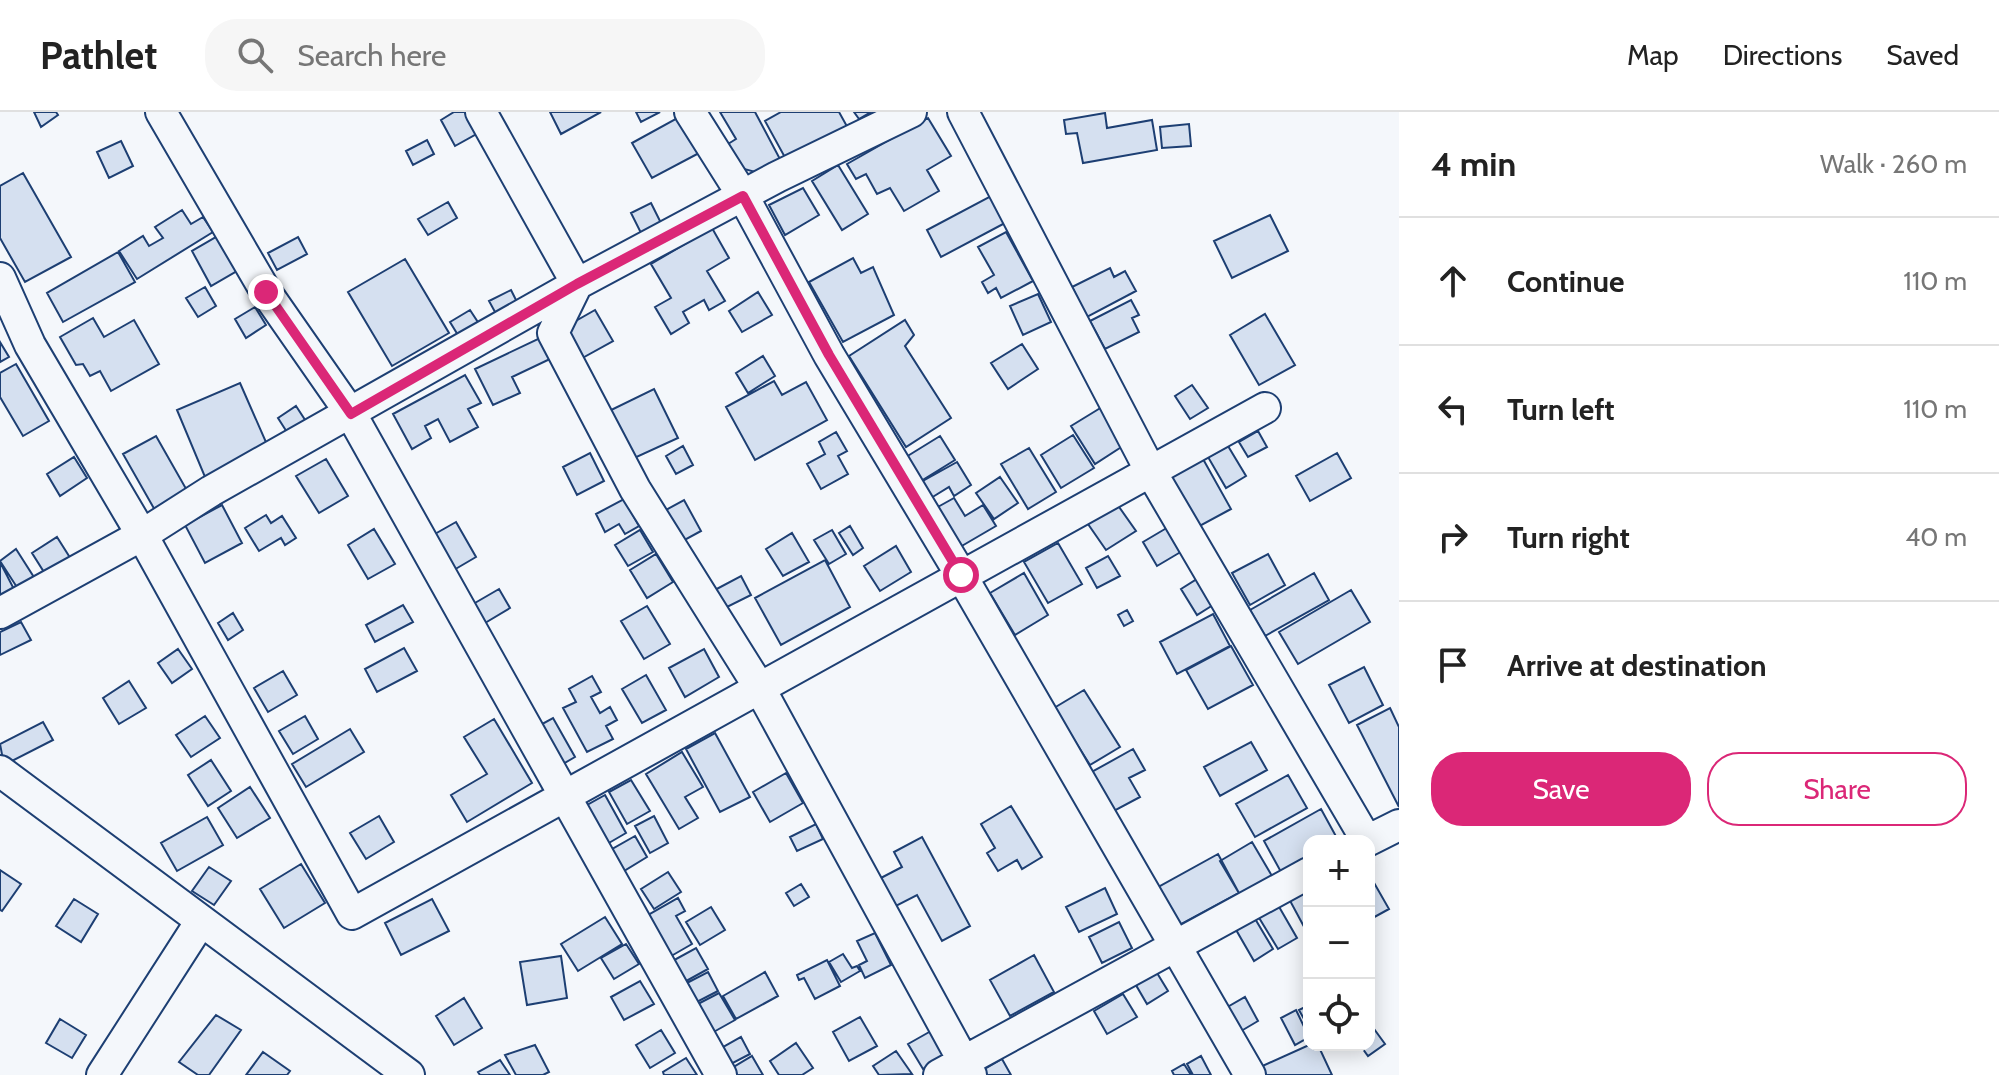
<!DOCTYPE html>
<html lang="en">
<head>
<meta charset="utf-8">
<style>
	:root { --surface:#fff; --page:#f6f6f6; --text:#222; --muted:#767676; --line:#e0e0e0; --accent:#db2777 }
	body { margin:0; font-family:Cabin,sans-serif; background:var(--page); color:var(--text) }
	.controls { position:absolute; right:24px; bottom:24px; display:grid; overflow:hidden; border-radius:16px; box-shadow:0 4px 20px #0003 }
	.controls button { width:72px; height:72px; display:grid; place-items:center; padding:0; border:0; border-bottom:2px solid var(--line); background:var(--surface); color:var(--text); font:40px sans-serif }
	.stop { position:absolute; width:24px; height:24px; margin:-18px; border:6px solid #db2777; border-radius:50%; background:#fff }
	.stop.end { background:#db2777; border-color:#fff; box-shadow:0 2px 8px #0008 }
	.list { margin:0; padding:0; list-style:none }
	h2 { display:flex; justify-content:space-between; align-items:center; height:104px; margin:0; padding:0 32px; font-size:34px }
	h2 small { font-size:26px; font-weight:400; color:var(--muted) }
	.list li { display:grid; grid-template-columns:52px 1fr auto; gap:24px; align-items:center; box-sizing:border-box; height:128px; padding:0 32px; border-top:2px solid var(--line) }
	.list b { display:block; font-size:30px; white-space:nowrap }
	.list em { font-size:26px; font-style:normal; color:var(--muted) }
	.actions { display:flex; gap:16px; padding:24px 32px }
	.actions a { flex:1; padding:18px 0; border:2px solid var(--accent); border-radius:32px; text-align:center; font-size:28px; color:var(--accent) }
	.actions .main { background:var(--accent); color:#fff }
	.icon { flex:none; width:44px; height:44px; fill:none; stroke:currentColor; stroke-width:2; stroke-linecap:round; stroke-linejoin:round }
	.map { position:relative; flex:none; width:1399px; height:963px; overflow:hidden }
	header { display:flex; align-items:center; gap:48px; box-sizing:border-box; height:112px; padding:0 40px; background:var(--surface); border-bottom:2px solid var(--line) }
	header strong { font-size:38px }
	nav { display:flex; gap:44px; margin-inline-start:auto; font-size:28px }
	.search { width:560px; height:72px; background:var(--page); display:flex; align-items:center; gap:20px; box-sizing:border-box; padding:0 28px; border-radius:32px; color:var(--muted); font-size:30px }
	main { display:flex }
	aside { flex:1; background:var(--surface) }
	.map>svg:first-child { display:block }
	.building { fill:#d5e0f0; stroke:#1d3f73; stroke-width:2 }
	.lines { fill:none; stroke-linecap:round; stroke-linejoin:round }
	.minor-casing { stroke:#1d3f73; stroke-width:34 }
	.minor { stroke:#f4f7fb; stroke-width:30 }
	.route { stroke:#db2777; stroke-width:10 }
</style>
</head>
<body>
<header>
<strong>Pathlet</strong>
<div class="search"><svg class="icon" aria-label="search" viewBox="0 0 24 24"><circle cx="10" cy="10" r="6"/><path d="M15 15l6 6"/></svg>Search here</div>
<nav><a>Map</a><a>Directions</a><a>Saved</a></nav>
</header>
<main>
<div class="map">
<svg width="1399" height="963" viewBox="0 0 1399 963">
	<rect width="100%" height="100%" fill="#f4f7fb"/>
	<path class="building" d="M34 0H56L58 3 41 15Z
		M454 0H469L480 20 455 34 441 8Z
		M550 0H601L561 22Z
		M636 0H660L641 10Z
		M720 0H755L781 49 759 61 744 57 728 32 736 27Z
		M781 0H839L849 18 788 51 765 9Z
		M854 0H871L859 7Z
		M1105 1 1107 16 1152 8 1157 38 1083 51 1077 21 1066 22 1064 8Z
		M681 4 701 40 652 66 632 31Z
		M928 6 951 44 927 58 939 79 904 99 890 76 877 82 866 62 856 67 847 52Z
		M1189 12 1191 34 1162 36 1160 15Z
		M1189 12 1191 34 1162 36 1160 15Z
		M427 28 434 42 413 53 406 39Z
		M121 29 133 54 109 66 97 40Z
		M838 53 868 102 842 118 812 69Z
		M23 61 71 145 25 170 0 126V74Z
		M803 76 819 103 785 123 769 93Z
		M991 84 1005 111 941 145 927 118Z
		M448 90 457 106 428 123 418 107Z
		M651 91 665 119 645 129 631 101Z
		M182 98 191 112 203 105 213 120 137 167 119 139 143 124 149 134 163 126 155 115Z
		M1270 103 1288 139 1232 166 1214 129Z
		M712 116 729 146 707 159 725 189 709 198 704 188 683 200 689 211 671 222 655 195 671 186 651 152Z
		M1006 120 1033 169 1001 186 996 176 988 181 982 170 994 163 978 135Z
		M223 121 242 156 211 174 192 139Z
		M298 125 307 142 277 158 268 141Z
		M118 140 135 170 63 210 47 181Z
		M853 146 861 161 873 155 894 203 843 230 809 170Z
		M405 147 449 221 392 254 348 180Z
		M1110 156 1114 165 1125 159 1136 179 1087 205 1072 175Z
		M205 175 216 194 198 205 186 186Z
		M511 178 522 200 501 211 489 189Z
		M758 180 772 203 742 220 729 199Z
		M1038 182 1051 210 1023 223 1010 194Z
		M1131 188 1139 203 1132 206 1139 220 1105 237 1090 209Z
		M255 195 266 213 246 226 235 207Z
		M470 198 485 221 464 233 450 210Z
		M595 198 613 229 577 249 560 218Z
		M1265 202 1295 253 1259 273 1230 223Z
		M1265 202 1295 253 1259 273 1230 223Z
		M93 206 104 225 134 208 159 252 111 279 100 259 90 264 83 252 76 253 60 225Z
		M905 208 914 223 905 234 951 306 906 335 849 244Z
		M540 226 550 247 512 265 520 281 493 293 475 257Z
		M0 230 9 245 0 250Z
		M1022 232 1038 257 1008 277 991 251Z
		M763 244 775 264 748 281 736 261Z
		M16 252 49 309 23 324 0 285V261Z
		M465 263 481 291 468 297 478 315 450 330 438 307 425 314 431 326 412 337 393 302Z
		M774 269 782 283 806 270 827 308 755 348 726 295Z
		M240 271 269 337 205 365 177 298Z
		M1192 273 1208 296 1190 307 1175 284Z
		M1192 273 1208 296 1190 307 1175 284Z
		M654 277 678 326 630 348 607 300Z
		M296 294 311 317 292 328 278 306Z
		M1102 295 1126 332 1095 352 1071 314Z
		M1258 319 1267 335 1248 345 1239 330Z
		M836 320 847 339 838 344 848 362 821 377 807 352 825 342 819 330Z
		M1073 323 1094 356 1061 376 1041 343Z
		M156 324 189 382 156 400 123 342Z
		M940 324 955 348 921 369 906 345Z
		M683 334 693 353 676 362 666 344Z
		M1228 334 1246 364 1226 376 1208 345Z
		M1029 336 1056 380 1028 397 1001 352Z
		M590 341 604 369 577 383 563 355Z
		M1337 341 1351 366 1310 389 1296 364Z
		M74 345 87 366 60 384 47 362Z
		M326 347 348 384 319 401 296 364Z
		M1203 347 1231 397 1196 416 1168 367Z
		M957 350 971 373 954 384 949 375 931 386 921 370Z
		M1000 365 1018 391 994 407 976 381Z
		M954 386 965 404 983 393 996 414 960 435 936 396Z
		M624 387 639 414 625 422 619 412 605 420 596 402Z
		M684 388 701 419 681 430 664 399Z
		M1117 392 1136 419 1106 438 1088 412Z
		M222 393 242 431 205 451 185 413Z
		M266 403 271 411 282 404 296 426 285 433 281 426 259 439 245 416Z
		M456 410 476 445 447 462 426 427Z
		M850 414 863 436 853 443 839 421Z
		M1170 414 1184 438 1157 454 1143 430Z
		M374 417 395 452 368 467 348 433Z
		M640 418 653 440 628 454 615 433Z
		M832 418 846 442 829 452 814 428Z
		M792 421 809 450 783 464 766 437Z
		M57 425 74 452 49 468 32 441Z
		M1058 431 1082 472 1048 491 1024 450Z
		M896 434 911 460 880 479 864 454Z
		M16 437 37 470 20 480 0 449Z
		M656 442 673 470 647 486 630 458Z
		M1268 442 1285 473 1250 493 1232 461Z
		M1108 444 1120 464 1097 476 1086 456Z
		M825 448 850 495 781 533 755 486Z
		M0 450 17 483 0 492Z
		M1024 461 1048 503 1015 523 990 481Z
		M1314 461 1329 488 1265 524 1250 498Z
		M741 464 751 483 721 498 711 480Z
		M1197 467 1213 493 1197 503 1181 477Z
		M499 477 510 496 480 514 468 495Z
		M1351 478 1370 510 1298 552 1279 520Z
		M403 493 413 510 375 530 366 513Z
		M647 494 670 532 644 547 621 509Z
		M1127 498 1133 509 1124 514 1118 503Z
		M233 501 243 518 228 528 218 511Z
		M1213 502 1230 534 1177 562 1160 530Z
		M21 510 31 528 0 543V520Z
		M1231 534 1253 573 1208 597 1186 558Z
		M404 536 417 559 377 580 365 557Z
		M178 537 192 557 172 571 158 551Z
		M704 537 719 565 685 585 669 556Z
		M1364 555 1383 593 1349 611 1329 573Z
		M283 559 297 583 268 600 254 576Z
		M646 563 666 598 642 611 622 577Z
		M592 564 601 580 591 585 600 601 610 595 617 608 606 614 613 627 587 640 563 596 576 590 569 577Z
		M129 569 146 596 119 612 103 586Z
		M1084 578 1120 635 1090 653 1054 596Z
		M1390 596 1399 615V695L1357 613Z
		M205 604 220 626 191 645 176 623Z
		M305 604 318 627 293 642 279 619Z
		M553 606 575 645 556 656 533 617Z
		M494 607 532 671 467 710 451 683 487 662 464 625Z
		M43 610 53 628 4 653 0 632Z
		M350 617 364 640 306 675 292 652Z
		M715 621 750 685 720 700 686 637Z
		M1251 630 1267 658 1220 684 1204 655Z
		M1133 637 1145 658 1129 666 1140 685 1112 700 1090 661Z
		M682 640 703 675 685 685 698 706 679 717 646 662Z
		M211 648 231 679 208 694 188 663Z
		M786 661 803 691 770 710 753 680Z
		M1288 663 1307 696 1255 725 1236 692Z
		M631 668 650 699 627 712 609 680Z
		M250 675 270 706 237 726 218 696Z
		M605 683 626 721 602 735 580 697Z
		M1011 694 1042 745 1022 757 1017 748 998 759 987 741 995 736 981 712Z
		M1321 697 1338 728 1309 729V744L1281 760 1264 729Z
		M379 704 394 730 366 747 350 721Z
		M654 704 668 731 650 741 635 714Z
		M207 705 223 733 177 759 161 731Z
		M816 712 823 727 797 739 790 725Z
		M635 724 647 745 619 762 607 740Z
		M922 725 970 814 942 829 917 783 892 796 877 768 902 755 894 740Z
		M1252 730 1272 764 1240 783 1220 749Z
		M1218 742 1239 781 1174 816 1153 778Z
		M301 752 325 791 284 816 260 777Z
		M209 755 231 769 214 793 192 779Z
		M0 758 21 772 2 799 0 798Z
		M668 760 681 780 654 797 641 777Z
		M1369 762 1389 797 1369 808Z
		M801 772 809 785 794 794 786 781Z
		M1309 774V824L1288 785Z
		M1105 776 1117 802 1079 820 1066 795Z
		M678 786 685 799 676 804 692 832 666 847 643 806Z
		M74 787 98 802 81 830 56 814Z
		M432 787 449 819 401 843 385 811Z
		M1278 793 1297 826 1278 837 1258 804Z
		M711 795 725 818 700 833 686 810Z
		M605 805 622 832 578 859 561 832Z
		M1254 805 1273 837 1254 849 1235 816Z
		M1119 810 1132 836 1102 851 1089 825Z
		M875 821 891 853 865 866 859 853 867 849 857 829Z
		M626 832 639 852 614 867 601 846Z
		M696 836 708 857 679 873 667 852Z
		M843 842 852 856 857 854 860 859 841 870 829 850Z
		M1034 843 1054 880 1010 904 990 868Z
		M561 844 567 886 527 893 520 850Z
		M827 848 840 874 815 887 804 866 799 868 797 863Z
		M1154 856 1168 879 1147 892 1133 868Z
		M708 860 718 879 691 893 681 874Z
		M765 860 778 884 736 907 723 884Z
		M640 869 654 892 624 908 611 885Z
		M719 881 735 908 710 922 694 894Z
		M1123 882 1137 905 1107 922 1094 899Z
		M1245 885 1258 909 1231 925 1217 901Z
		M464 886 482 916 454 933 436 904Z
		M1309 893V916L1299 898Z
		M1296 898 1309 925 1295 933 1281 906Z
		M216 903 241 918 209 963H198L179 950Z
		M860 905 877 934 849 949 833 920Z
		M60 907 86 923 72 946 46 931Z
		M1369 910 1385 932 1368 944 1360 933H1369Z
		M661 918 675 941 650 956 636 933Z
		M931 919 945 944 923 957 908 932Z
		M741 925 750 942 727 954 718 938Z
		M796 931 813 956 802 963H779L770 949Z
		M535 933 549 960 543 963H516L505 943Z
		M1309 933H1318L1332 963H1261L1258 956Z
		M896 939 912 962 879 963 873 954Z
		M263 940 290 959 287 963H246Z
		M752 944 763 963H729L727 959Z
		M1201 944 1211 963H1193L1187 952Z
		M686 946 697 963H664L663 960Z
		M1002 947 1011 963H974Z
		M500 948 510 963H480L478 960Z
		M1184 952 1191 963H1174L1172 959Z"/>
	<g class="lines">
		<g class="minor-casing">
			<path id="minor" d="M161 0 266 180 351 302 721 963
				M481 0 577 172 553 221 635 377 759 575 971 963
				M690 0 743 84 829 243 961 463 1250 963
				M963 0 1151 360 1367 729 1399 713
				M0 166 30 233 142 423 352 802 1265 296
				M0 501 142 423 211 379 577 172 777 65 911 0
				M0 659 409 963
				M102 963 201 809
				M939 963 1309 761"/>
		</g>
		<use href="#minor" class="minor"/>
	</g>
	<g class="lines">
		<path class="route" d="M266 180 351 302 577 172 743 84 829 243 961 463"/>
	</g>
</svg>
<div class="controls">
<button>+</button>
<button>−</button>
<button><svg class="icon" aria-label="locate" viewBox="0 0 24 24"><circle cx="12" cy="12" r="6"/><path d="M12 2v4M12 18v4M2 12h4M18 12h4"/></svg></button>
</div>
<div class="stop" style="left:961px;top:463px"></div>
<div class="stop end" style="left:266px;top:180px"></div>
</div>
<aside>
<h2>4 min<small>Walk · 260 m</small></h2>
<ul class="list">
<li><svg class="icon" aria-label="ahead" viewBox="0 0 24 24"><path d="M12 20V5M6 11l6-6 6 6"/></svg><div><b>Continue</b></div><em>110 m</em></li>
<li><svg class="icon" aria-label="left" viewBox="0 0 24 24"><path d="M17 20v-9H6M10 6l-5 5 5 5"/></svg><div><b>Turn left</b></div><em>110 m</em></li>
<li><svg class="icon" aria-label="right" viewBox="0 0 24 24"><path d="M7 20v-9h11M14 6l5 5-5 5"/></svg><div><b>Turn right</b></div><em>40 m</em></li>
<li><svg class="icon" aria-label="arrive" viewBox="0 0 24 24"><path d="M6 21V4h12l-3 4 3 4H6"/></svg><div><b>Arrive at destination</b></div></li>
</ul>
<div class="actions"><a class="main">Save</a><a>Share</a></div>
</aside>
</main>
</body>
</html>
